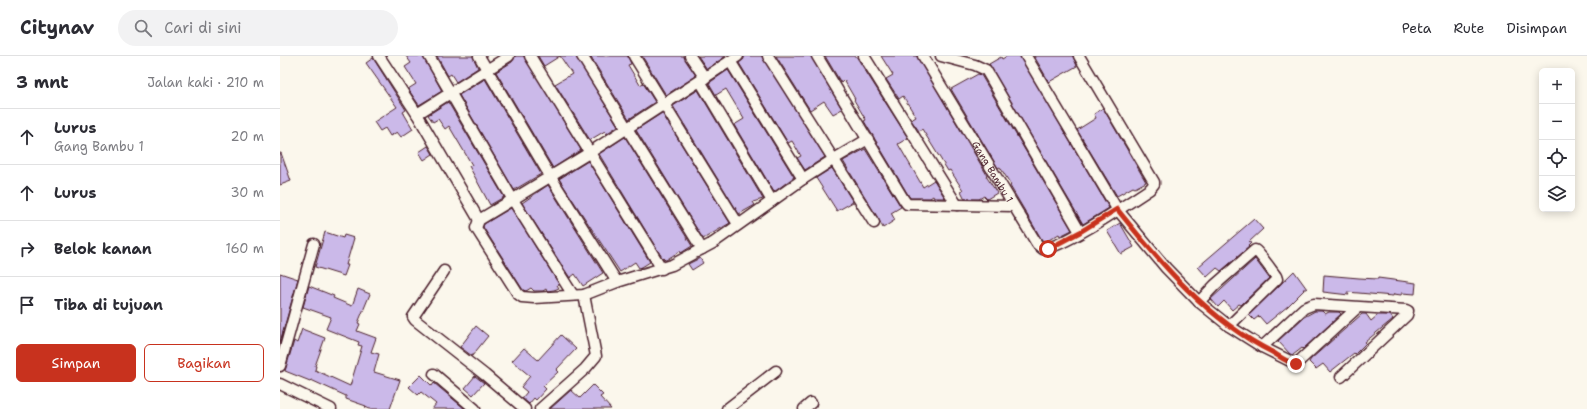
<!DOCTYPE html>
<html lang="id">
<head>
<meta charset="utf-8">
<style>
	:root { --surface:#fff; --page:#f2f2f3; --text:#2b2b33; --muted:#7c7c81; --line:#e1e1e2; --accent:#c8321e }
	body { margin:0; font-family:"Shantell Sans",sans-serif; background:var(--page); color:var(--text) }
	.controls { position:absolute; right:12px; top:12px; display:grid; overflow:hidden; border-radius:6px; box-shadow:0 2px 10px #0003 }
	.controls button { width:36px; height:36px; display:grid; place-items:center; padding:0; border:0; border-bottom:1px solid var(--line); background:var(--surface); color:var(--text); font:20px sans-serif }
	.stop { position:absolute; width:12px; height:12px; margin:-9px; border:3px solid #c8321e; border-radius:50%; background:#fff }
	.stop.end { background:#c8321e; border-color:#fff; box-shadow:0 1px 4px #0008 }
	.list { margin:0; padding:0; list-style:none }
	h2 { display:flex; justify-content:space-between; align-items:center; height:52px; margin:0; padding:0 16px; font-size:17px }
	h2 small { font-size:13px; font-weight:400; color:var(--muted) }
	.list li { display:grid; grid-template-columns:26px 1fr auto; gap:12px; align-items:center; box-sizing:border-box; height:56px; padding:0 16px; border-top:1px solid var(--line) }
	.list b { display:block; font-size:15px; white-space:nowrap }
	.list p { margin:0; font-size:13px; white-space:nowrap; color:var(--muted) }
	.list em { font-size:13px; font-style:normal; color:var(--muted) }
	.actions { display:flex; gap:8px; padding:12px 16px }
	.actions a { flex:1; padding:9px 0; border:1px solid var(--accent); border-radius:6px; text-align:center; font-size:14px; color:var(--accent) }
	.actions .main { background:var(--accent); color:#fff }
	.icon { flex:none; width:22px; height:22px; fill:none; stroke:currentColor; stroke-width:2; stroke-linecap:round; stroke-linejoin:round }
	.map { position:relative; flex:none; width:1307px; height:353px; overflow:hidden }
	header { display:flex; align-items:center; gap:24px; box-sizing:border-box; height:56px; padding:0 20px; background:var(--surface); border-bottom:1px solid var(--line) }
	header strong { font-size:19px }
	nav { display:flex; gap:22px; margin-inline-start:auto; font-size:14px }
	.search { width:280px; height:36px; background:var(--page); display:flex; align-items:center; gap:10px; box-sizing:border-box; padding:0 14px; border-radius:22px; color:var(--muted); font-size:15px }
	main { display:flex }
	aside { flex:1; background:var(--surface) }
	.map>svg:first-child { display:block }
	.building { fill:#cbb9e9; stroke:#4a1f2b }
	.lines { fill:none; stroke-linecap:round; stroke-linejoin:round }
	.street-casing { stroke:#4a1f2b; stroke-width:13 }
	.street { stroke:#fbf7ec; stroke-width:10 }
	.route { stroke:#c8321e; stroke-width:5 }
	.labels { text-anchor:middle; stroke-width:4; stroke-linejoin:round; paint-order:stroke }
	.street-label { font-size:10px; fill:#4a1f2b; stroke:#fbf7ec }
</style>
</head>
<body>
<header>
<strong>Citynav</strong>
<div class="search"><svg class="icon" aria-label="search" viewBox="0 0 24 24"><circle cx="10" cy="10" r="6"/><path d="M15 15l6 6"/></svg>Cari di sini</div>
<nav><a>Peta</a><a>Rute</a><a>Disimpan</a></nav>
</header>
<main>
<aside>
<h2>3 mnt<small>Jalan kaki · 210 m</small></h2>
<ul class="list">
<li><svg class="icon" aria-label="ahead" viewBox="0 0 24 24"><path d="M12 20V5M6 11l6-6 6 6"/></svg><div><b>Lurus</b><p>Gang Bambu 1</p></div><em>20 m</em></li>
<li><svg class="icon" aria-label="ahead" viewBox="0 0 24 24"><path d="M12 20V5M6 11l6-6 6 6"/></svg><div><b>Lurus</b></div><em>30 m</em></li>
<li><svg class="icon" aria-label="right" viewBox="0 0 24 24"><path d="M7 20v-9h11M14 6l5 5-5 5"/></svg><div><b>Belok kanan</b></div><em>160 m</em></li>
<li><svg class="icon" aria-label="arrive" viewBox="0 0 24 24"><path d="M6 21V4h12l-3 4 3 4H6"/></svg><div><b>Tiba di tujuan</b></div></li>
</ul>
<div class="actions"><a class="main">Simpan</a><a>Bagikan</a></div>
</aside>
<div class="map">
<svg width="1307" height="353" viewBox="0 0 1307 353">
	<rect width="100%" height="100%" fill="#fbf7ec"/>
	<filter id="ink" filterUnits="userSpaceOnUse"><feTurbulence type="fractalNoise" baseFrequency=".025" numOctaves="2"/><feDisplacementMap in="SourceGraphic" scale="8" xChannelSelector="R" yChannelSelector="G"/><feConvolveMatrix kernelMatrix="1 2 1 2 8 2 1 2 1" color-interpolation-filters="sRGB"/></filter>
	<g filter="url(#ink)">
		<path class="building" d="M126 0H143L162 35 139 49 128 33 136 28 125 11 131 7Z
			M157 0H193L198 12 176 26 171 18 168 20Z
			M235 0H244L301 94 273 112 216 16 232 6Z
			M258 0H280L264 10Z
			M280 0H296L338 70 326 78 325 75 310 84 275 28 292 18Z
			M310 0H348L351 8 348 9 360 29 363 27 375 46 349 63Z
			M362 0H404L416 20 386 39Z
			M418 0H446L427 13Z
			M464 0H482L545 101 525 114 517 102 521 100 512 85 508 87 459 7 464 3Z
			M496 0H531L562 53 553 58 544 45 530 54Z
			M545 0H576L628 82 618 88 643 131 654 124 665 142H654L653 140 650 142H630L584 65 586 64 574 44 575 43 564 24 561 27Z
			M601 0H637L707 119 706 120 717 137 707 143 704 140 699 143H685L681 135 683 134 670 114 668 115 642 73 639 75 631 64 636 61 623 40 619 43 606 23 613 19Z
			M727 0H740L829 152 803 168 709 8 721 1 722 3Z
			M754 0H793L797 10 769 26Z
			M93 2 126 54 123 56 133 73 121 81 117 76 110 80 105 72 100 75 94 66 117 51 86 7Z
			M448 14 514 121 494 136 454 69 464 63 446 33 436 39 429 27Z
			M698 18 701 19 792 174 780 180 779 178 767 185 765 186 762 184 730 130 731 129 720 111 718 112 671 33Z
			M205 23 261 118 234 134 179 39Z
			M418 34 483 143 473 146 475 149 459 158 393 50Z
			M168 46 224 141 210 149 189 110 192 109 169 70 165 73 158 63 153 66 148 59Z
			M823 52 866 126 855 132 853 131 837 140 797 74 816 62 814 58Z
			M382 57 450 167 423 183 356 74Z
			M345 81 412 190 401 197 400 195 386 204H385L381 200 319 98Z
			M148 90 153 98 144 104 139 96Z
			M585 93 621 151 611 157 615 164 603 172 599 164 563 105Z
			M0 97H1L11 125 0 129Z
			M308 105 370 206 362 211 359 212 355 206 340 216 279 123Z
			M552 112 573 146 557 155 536 122Z
			M268 129 323 217 303 230 295 218 290 222 242 147Z
			M231 152 279 228 277 229 279 232 274 234 267 235 266 233 263 235H254L251 232 246 235 243 234 203 171 204 168Z
			M974 163 983 173 969 186 971 187 968 190 969 191 941 215 937 212 927 221 918 211Z
			M840 167 854 191 841 198 827 175Z
			M45 176 63 182 64 179 74 182 66 209H68L64 220 35 211Z
			M420 202 423 207 412 214 408 208Z
			M975 203 989 222 961 249 959 248 952 254 944 245 938 251 931 243Z
			M1014 215 1027 233H1023L1024 234 1008 250 986 268 979 260 974 264 969 259Z
			M0 217 18 223 0 286Z
			M1044 219 1079 222 1098 223V222L1136 227 1135 238 1122 237 1121 239 1114 238 1113 240 1067 236 1069 239 1043 236Z
			M29 230 54 240 53 242 72 250 78 233 90 238 78 267 80 268 77 275 96 282 91 296 99 298 94 316 120 324 110 353H90L85 351 86 350 66 343V340L31 324 30 325 5 315 14 285 17 287 22 273 45 282 35 310H36L35 314 70 330 82 290 78 289 79 286 46 273 51 261 23 251Z
			M1035 255H1042L1045 258 1049 256H1059L1061 258 1023 293 1022 292 1013 299 1010 298 998 285 1024 261Z
			M1082 258H1086L1091 265 1098 259H1110L1113 263 1085 286 1086 287 1075 298 1074 297 1050 316 1043 308 1036 313 1029 306 1031 303Z
			M196 270 208 280 192 300 180 291Z
			M281 279 296 293 276 314 278 316 263 330 266 333 256 344 254 342 249 348 242 342 247 336 241 331 250 320 232 305 244 292 258 304Z
			M141 319 152 330 154 327 185 353H152L156 348 141 336 138 339 129 331Z
			M195 320 204 327 193 339 185 332Z
			M313 329 323 339 320 341 331 353H270L291 334 300 342Z"/>
		<g class="lines">
			<g class="street-casing">
				<g id="street">
					<path d="M99 0 137 58 199 164"/>
					<path d="M149 0 233 144 293 239"/>
					<path d="M199 0 270 120 337 226"/>
					<path d="M250 0 382 213"/>
					<path d="M302 0 422 193"/>
					<path d="M354 0 458 168"/>
					<path d="M410 0 425 22"/>
					<path d="M458 0 309 97 199 164 196 172 238 238 242 241 254 242 304 239 337 226 392 209 433 187 523 123 554 103 588 83"/>
					<path d="M488 0 594 167"/>
					<path d="M537 0 624 144 627 148 733 150"/>
					<path d="M584 0 677 149"/>
					<path id="s1" d="M643 0 757 188 763 193C783 192 850 146 870 133L874 128V126L799 0"/>
					<path d="M661 0 695 9 706 14 800 176"/>
					<path d="M746 0 837 153 886 212 919 246 949 270 982 291 1016 308 1077 252"/>
					<path d="M450 5 523 123"/>
					<path d="M420 25 492 145"/>
					<path d="M137 58 229 0"/>
					<path d="M164 215 133 261 135 264 205 319 245 353"/>
					<path d="M919 246 935 229 975 194C979 196 992 215 996 220L997 223 949 270"/>
					<path d="M982 291 1024 252 1034 248 1126 254 1128 255 1127 259 1061 321"/>
					<path d="M0 310 34 188"/>
					<path d="M154 318 195 353"/>
					<path d="M0 328 51 353"/>
					<path d="M260 353 305 313 316 300 304 239"/>
					<path d="M447 353 496 315"/>
					<path d="M524 353 531 347"/>
				</g>
			</g>
			<use href="#street" class="street"/>
		</g>
	</g>
	<g class="lines" filter="url(#ink)">
		<path class="route" d="M768 193 800 176 837 153C881 208 928 264 992 296 999 300 1008 307 1016 308"/>
	</g>
	<g class="labels">
		<g class="street-label">
			<text dy="4" stroke="none"><textPath href="#s1" startOffset="135">Gang Bambu 1</textPath></text>
		</g>
	</g>
</svg>
<div class="controls">
<button>+</button>
<button>−</button>
<button><svg class="icon" aria-label="locate" viewBox="0 0 24 24"><circle cx="12" cy="12" r="6"/><path d="M12 2v4M12 18v4M2 12h4M18 12h4"/></svg></button>
<button><svg class="icon" aria-label="layers" viewBox="0 0 24 24"><path d="M12 4l9 5-9 5-9-5zM3 14l9 5 9-5"/></svg></button>
</div>
<div class="stop" style="left:768px;top:193px"></div>
<div class="stop end" style="left:1016px;top:308px"></div>
</div>
</main>
</body>
</html>
